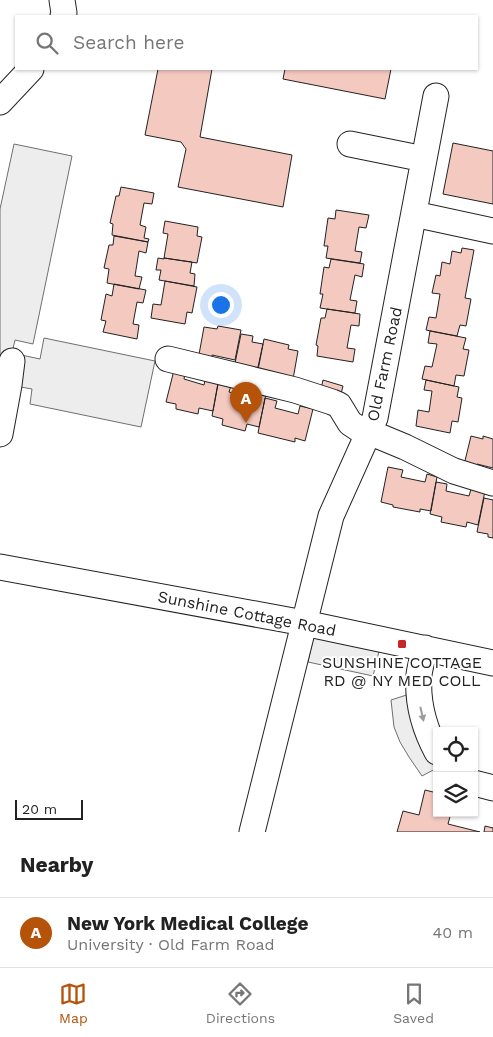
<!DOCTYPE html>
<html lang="en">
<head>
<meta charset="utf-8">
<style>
	:root { --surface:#fff; --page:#f2f2f2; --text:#222; --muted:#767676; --line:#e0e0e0; --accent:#b45309 }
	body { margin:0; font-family:"Work Sans",sans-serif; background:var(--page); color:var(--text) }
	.controls { position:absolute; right:15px; bottom:15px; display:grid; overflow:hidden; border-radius:0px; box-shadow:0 1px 4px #0004 }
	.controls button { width:45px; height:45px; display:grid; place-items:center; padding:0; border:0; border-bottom:1px solid var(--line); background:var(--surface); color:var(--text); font:25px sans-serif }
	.scale { position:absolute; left:15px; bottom:12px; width:68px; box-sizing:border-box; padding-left:5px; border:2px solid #222; border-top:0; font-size:14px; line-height:18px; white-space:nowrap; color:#222; -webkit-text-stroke:4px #fff; paint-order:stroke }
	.you { position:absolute; left:220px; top:304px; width:18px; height:18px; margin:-12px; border:4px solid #fff; border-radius:50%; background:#1a73e8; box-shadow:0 0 0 8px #1a73e833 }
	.badge { display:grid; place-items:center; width:32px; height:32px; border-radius:50%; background:var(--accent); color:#fff; font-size:16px; font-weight:700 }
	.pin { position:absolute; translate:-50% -41px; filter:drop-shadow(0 1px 2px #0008) }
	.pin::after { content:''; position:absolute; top:26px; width:18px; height:15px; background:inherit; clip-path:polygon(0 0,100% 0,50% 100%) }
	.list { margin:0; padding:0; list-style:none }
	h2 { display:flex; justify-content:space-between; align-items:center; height:65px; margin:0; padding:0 20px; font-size:21px }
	h2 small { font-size:16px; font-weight:400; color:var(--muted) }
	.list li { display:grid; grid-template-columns:32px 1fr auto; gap:15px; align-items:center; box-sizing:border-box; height:70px; padding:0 20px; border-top:1px solid var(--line) }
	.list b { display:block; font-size:19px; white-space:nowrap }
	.list p { margin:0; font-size:16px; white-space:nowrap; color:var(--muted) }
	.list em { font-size:16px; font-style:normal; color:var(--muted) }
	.icon { flex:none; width:28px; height:28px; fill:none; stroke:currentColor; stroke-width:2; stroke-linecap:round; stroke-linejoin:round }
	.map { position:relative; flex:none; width:493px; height:832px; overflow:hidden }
	.search { position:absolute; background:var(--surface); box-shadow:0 1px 4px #0004; left:15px; right:15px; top:15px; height:55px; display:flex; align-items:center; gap:12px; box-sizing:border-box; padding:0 18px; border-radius:0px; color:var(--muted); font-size:19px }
	.sheet { height:135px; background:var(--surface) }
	nav { display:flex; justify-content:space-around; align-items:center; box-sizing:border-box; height:70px; border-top:1px solid var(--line); background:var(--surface); font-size:14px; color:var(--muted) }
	nav a { display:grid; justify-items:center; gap:2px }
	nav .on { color:var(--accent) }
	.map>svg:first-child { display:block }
	.parking { fill:#ededed; stroke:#6f6f6f }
	.building { fill:#f3c9c0; stroke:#222 }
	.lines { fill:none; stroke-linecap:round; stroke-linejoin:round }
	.minor-casing { stroke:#222; stroke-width:27 }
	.minor { stroke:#fff; stroke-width:25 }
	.oneway { fill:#9c9c9c }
	.poi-dot { fill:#c62828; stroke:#fff; stroke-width:2 }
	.labels { text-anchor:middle; stroke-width:4; stroke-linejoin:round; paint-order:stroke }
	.street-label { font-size:16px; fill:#222; stroke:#fff }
	.poi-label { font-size:16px; fill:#222; stroke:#fff }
</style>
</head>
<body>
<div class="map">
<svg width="493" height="832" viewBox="0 0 493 832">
	<rect width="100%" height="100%" fill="#fff"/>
	<path class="parking" d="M14 144 72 156 33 344 15 340 12 353 40 359 44 338 155 361 141 427 30 404 32 389 9 385 0 402V209Z
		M316 626 382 639 373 676 308 662Z
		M419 691 437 752V768L422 776 409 757 400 742 394 727 391 700Z"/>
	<path class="building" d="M158 69H212L200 137 292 155 283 207 178 187 186 149 181 142 145 135Z
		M285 69H391L385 99 283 79Z
		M453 143 493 151V204L443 194Z
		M121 187 154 193 152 204 144 203 140 225 146 227 144 238 149 239 148 242 112 235 113 224 110 223 116 196H119Z
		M336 210 369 215 366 228 359 227 355 251 362 252 360 263 326 258 328 246H324L328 218 335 219Z
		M165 221 198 227 197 236 202 237 197 263 164 258 168 234 163 233Z
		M114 236 148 242 146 253 139 251 135 276 142 277 139 289 107 283 109 269 104 268 109 245H113Z
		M462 248 474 250 465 298 471 299 466 326 460 325 457 336 426 330 429 317 436 318 440 294 432 293 436 275 440 276 442 262 450 264 452 251 461 253Z
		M158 258 164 259V258L192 262 190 273 195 274 194 286 159 280 161 270H156Z
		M331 259 364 264 362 277 355 275 350 300 357 301 355 313 320 308 323 294H320L324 267 329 268Z
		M165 281 197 287 192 313 187 312 185 324 151 318 153 304 161 305Z
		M114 284 146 290 143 303 137 302 133 324 139 325 137 339 103 332 106 321 101 320 106 294 112 296Z
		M327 309 360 314 359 326 351 325 347 348 355 349 353 362 317 356 318 346 316 345 321 318H325Z
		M218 326 241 330 235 360 212 355 211 362 198 360 204 327 217 329Z
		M430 331 466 338 463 349 469 350 464 376 456 375 454 386 422 379 425 366 432 367 437 344 428 343Z
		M241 334 253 336 252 342 263 344 256 376 234 368Z
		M264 339 289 345 288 349 298 351 292 385 258 370Z
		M174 370 185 373 184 379 204 385 206 376 219 379 213 411 199 408 198 414 176 409V404L166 402Z
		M323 380 343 386 341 394 321 389Z
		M426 380 459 387 457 397 462 398 458 422 452 421 450 433 416 426 418 410 429 412 432 391 424 390Z
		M218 383 231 386 229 392 252 398 254 390 266 394 259 427 247 424 245 431 222 425 223 419 212 416Z
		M265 398 277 401 275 408 298 414 300 406 313 409 305 441 295 438V442L258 433Z
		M471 436 483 439V436L493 439V468L477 464 476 472 463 469Z
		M388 467 403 470 401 477 425 482 427 474 437 477 431 511 420 509V512L393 507V505L381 502Z
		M436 482 447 484 446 491 469 496 471 489 485 491 478 525 467 522 466 527 441 522 442 517 430 514Z
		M484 498 493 500V538L488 537V534L477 532Z
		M425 790 437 793V813H451L448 824 480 832H397L403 811 419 815Z
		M485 826 493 828V832H484Z"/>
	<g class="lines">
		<g class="minor-casing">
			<path id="minor" d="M62 0 64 13 63 16
				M0 102 31 69
				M350 144 424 159
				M414 214 493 231
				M168 359 295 390 332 402 339 405 350 423 359 429 369 432 405 447 454 471 493 483
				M0 434 9 385 12 361
				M0 567 304 623 493 663
				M425 648C423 657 420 666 419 675 417 702 424 728 437 752
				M474 783 493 788
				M252 832 331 516 375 418 436 96"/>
		</g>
		<use href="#minor" class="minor"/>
	</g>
	<defs><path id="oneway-solid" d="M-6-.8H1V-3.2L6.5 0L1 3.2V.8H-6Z" transform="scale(1.25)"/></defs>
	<use class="oneway" href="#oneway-solid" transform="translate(422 714) rotate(77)"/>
	<rect class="poi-dot" x="397" y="639" width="10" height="10" rx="2.5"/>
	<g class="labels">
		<g class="street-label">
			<text transform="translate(384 364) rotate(-78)" y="6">Old Farm Road</text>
			<text transform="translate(247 613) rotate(11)" y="6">Sunshine Cottage Road</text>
		</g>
		<g class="poi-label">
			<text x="402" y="668">SUNSHINE COTTAGE<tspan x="402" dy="18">RD @ NY MED COLL</tspan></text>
		</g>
	</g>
</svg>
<div class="controls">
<button><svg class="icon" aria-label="locate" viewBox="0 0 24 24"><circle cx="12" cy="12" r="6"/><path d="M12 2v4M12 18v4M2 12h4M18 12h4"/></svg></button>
<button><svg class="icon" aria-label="layers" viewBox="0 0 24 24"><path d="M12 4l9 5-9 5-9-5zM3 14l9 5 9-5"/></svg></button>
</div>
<div class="scale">20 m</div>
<div class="you"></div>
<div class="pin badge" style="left:246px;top:423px">A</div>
<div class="search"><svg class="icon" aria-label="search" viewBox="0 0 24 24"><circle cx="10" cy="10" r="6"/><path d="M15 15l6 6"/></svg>Search here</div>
</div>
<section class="sheet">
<h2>Nearby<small></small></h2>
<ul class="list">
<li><span class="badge">A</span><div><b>New York Medical College</b><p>University · Old Farm Road</p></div><em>40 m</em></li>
</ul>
</section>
<nav>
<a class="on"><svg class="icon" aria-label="map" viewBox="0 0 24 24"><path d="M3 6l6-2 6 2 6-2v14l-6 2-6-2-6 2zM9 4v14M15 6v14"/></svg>Map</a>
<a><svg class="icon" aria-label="directions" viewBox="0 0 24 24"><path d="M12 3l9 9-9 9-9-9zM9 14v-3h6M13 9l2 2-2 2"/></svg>Directions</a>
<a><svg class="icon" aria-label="saved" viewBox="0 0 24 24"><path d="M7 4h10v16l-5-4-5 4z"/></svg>Saved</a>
</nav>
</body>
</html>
